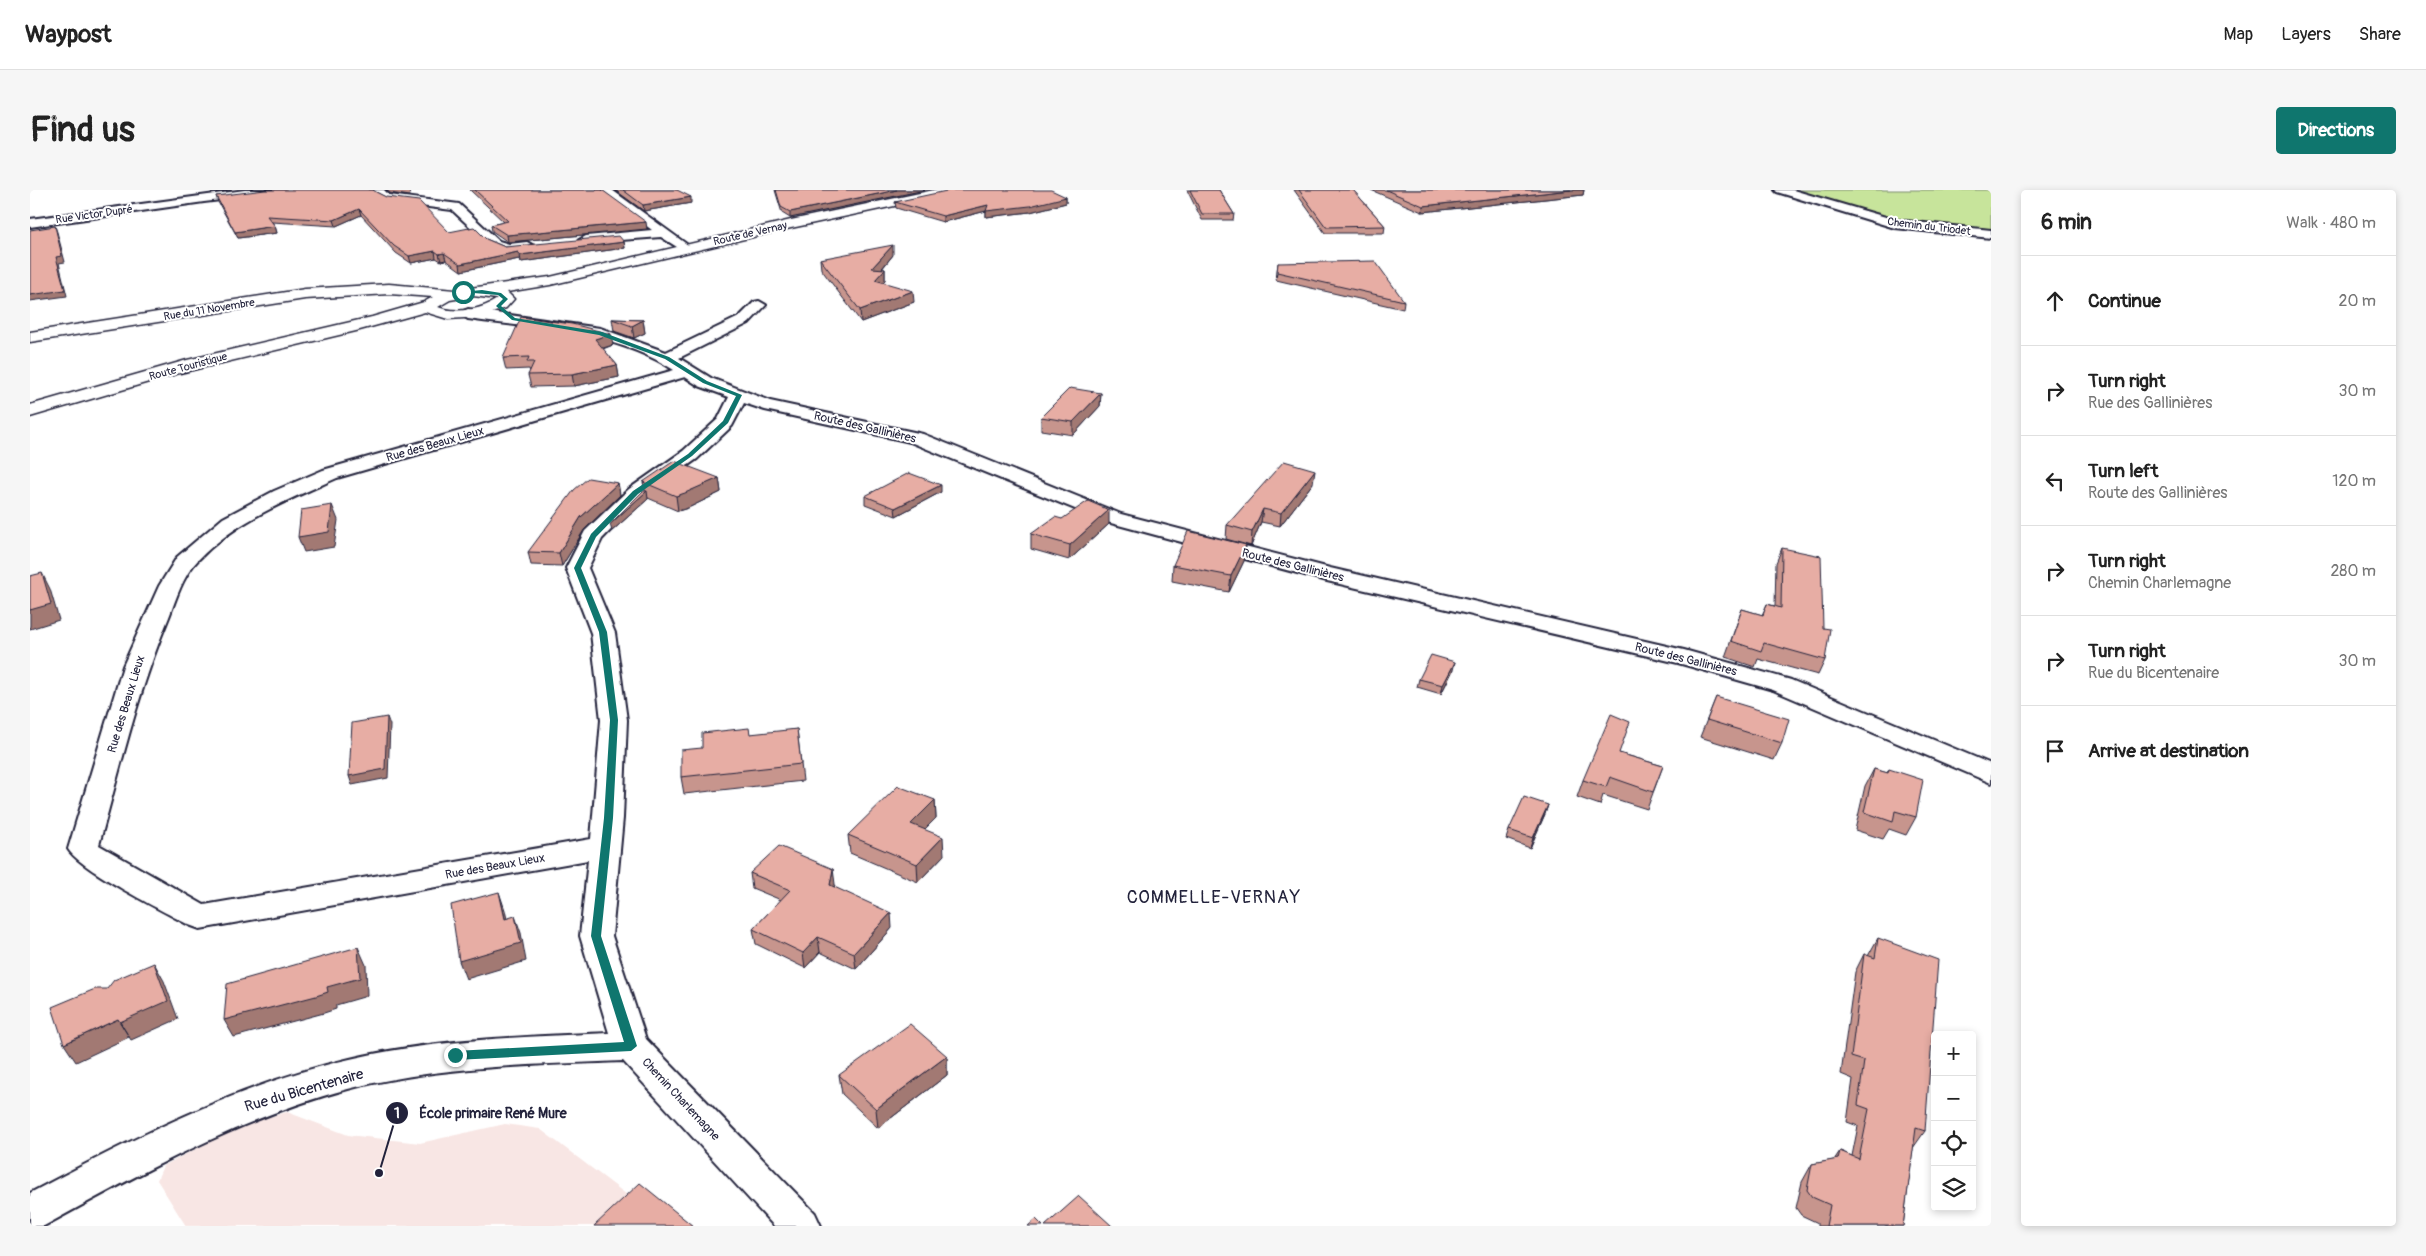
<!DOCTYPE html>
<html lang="en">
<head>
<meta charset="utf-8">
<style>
	:root { --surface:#fff; --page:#f6f6f6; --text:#222; --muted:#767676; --line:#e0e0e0; --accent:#0f766e }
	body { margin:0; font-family:Pangolin,sans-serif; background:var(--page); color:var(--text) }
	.controls { position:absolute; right:15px; bottom:15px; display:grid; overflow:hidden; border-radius:5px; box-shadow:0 2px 8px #0003 }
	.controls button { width:45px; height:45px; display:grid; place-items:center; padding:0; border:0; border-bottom:1px solid var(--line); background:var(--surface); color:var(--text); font:25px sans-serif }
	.stop { position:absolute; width:15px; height:15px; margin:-11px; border:4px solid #0f766e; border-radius:50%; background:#fff }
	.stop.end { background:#0f766e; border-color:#fff; box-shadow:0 1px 5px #0008 }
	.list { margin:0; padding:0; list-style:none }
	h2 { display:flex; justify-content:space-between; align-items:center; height:65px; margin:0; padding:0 20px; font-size:21px }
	h2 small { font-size:16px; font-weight:400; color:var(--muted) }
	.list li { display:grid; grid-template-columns:32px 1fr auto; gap:15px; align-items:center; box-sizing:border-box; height:90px; padding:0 20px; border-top:1px solid var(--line) }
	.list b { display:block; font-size:19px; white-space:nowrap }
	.list p { margin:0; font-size:16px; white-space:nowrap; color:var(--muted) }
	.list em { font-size:16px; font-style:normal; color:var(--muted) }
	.icon { flex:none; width:28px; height:28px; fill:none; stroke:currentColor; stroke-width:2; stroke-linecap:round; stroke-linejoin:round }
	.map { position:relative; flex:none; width:1961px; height:1036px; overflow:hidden; border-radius:5px }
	header { display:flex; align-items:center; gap:30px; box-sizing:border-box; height:70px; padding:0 25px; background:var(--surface); border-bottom:1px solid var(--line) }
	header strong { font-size:24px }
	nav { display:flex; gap:28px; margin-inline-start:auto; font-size:18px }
	.intro { display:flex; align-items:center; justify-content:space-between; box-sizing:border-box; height:120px; padding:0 30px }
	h1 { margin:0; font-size:35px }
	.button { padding:12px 22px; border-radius:5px; background:var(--accent); color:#fff; font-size:18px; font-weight:700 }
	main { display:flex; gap:30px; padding:0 30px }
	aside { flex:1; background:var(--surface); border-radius:5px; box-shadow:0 2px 8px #0003 }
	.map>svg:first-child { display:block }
	.built { fill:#f8e6e4 }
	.green { fill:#c7e49b; stroke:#74836b }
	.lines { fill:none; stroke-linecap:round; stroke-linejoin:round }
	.minor-casing { stroke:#22223b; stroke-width:4 }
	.tertiary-casing { stroke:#22223b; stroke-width:3 }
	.minor { fill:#fff; fill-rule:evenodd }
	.tertiary { fill:#fff; fill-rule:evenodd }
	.wall { fill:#c7958d; stroke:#22223b }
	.shaded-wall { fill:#a27973; stroke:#22223b }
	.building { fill:#e7ada4; stroke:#22223b }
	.route { fill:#0f766e }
	.labels { text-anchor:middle; stroke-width:4; stroke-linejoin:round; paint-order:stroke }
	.far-street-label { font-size:11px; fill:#22223b; stroke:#fff }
	.street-label { font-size:12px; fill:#22223b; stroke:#fff }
	.near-street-label { font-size:15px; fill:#22223b; stroke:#fff }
	.near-quarter-label { font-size:18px; letter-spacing:1px; fill:#22223b; stroke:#fff }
	.leader { fill:none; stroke:#22223b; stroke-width:2 }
	.callout-dot { fill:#22223b; stroke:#fff; stroke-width:2 }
	.mark-label { font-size:15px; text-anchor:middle; font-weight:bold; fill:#fff }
	.callout-label { font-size:14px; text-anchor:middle; font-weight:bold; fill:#22223b; stroke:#fff; stroke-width:4; stroke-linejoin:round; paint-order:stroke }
</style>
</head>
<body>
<header>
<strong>Waypost</strong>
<nav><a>Map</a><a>Layers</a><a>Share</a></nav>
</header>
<div class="intro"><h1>Find us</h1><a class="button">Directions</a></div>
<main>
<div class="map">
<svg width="1961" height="1036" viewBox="0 0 1961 1036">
	<rect width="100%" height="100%" fill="#fff"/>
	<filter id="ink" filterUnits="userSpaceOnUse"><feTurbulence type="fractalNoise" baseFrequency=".02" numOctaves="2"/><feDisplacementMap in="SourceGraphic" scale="10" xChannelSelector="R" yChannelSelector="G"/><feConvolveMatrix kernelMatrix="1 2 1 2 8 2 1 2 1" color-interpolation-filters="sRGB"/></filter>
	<g filter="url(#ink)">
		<path class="built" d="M257 922 318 945 390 953 475 934 510 939 638 1036H156L127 990 133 976 214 934Z"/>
		<path class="green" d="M1762 0H1961V39L1869 31Z"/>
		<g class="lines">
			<g class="minor-casing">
				<path id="minor" d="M215 0H254L248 3 174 12 0 37V29Z
					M341 0H354L359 5 429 14 469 51 479 54 497 52 504 56 502 59 479 62 464 59 422 20 351 11Z
					M568 0H582L662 58 655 62 631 47 551 53 549 50 556 46 622 40Z
					M1745 0H1763L1866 30 1961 40V48L1865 38 1747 2Z
					M729 111 736 115 719 133 649 168 681 188 740 211 893 244 1091 324 1300 378 1654 460 1761 490 1961 574V593L1743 500 1648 473 1297 391 1077 332 880 252 735 220 714 213 702 236 667 269 613 307 572 349 558 378 585 443 597 530 593 628 582 746 616 849 785 1023 791 1036H744L593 871C501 875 407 876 318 899 210 928 112 982 14 1036H0V1003C102 949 207 895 320 869 405 849 492 847 579 843L550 746 558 670 170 739 159 735C133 721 51 680 38 659L93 476 129 396 147 367 193 328 244 301 293 280 644 180C584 141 507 139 438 129L430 124 433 121 438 119 570 138 636 162 709 127 724 112ZM655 187 669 196 699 207 688 229 653 261 599 299 555 341 536 378 561 443 571 530 561 649 174 715 69 655C90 579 108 501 139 427 146 409 153 385 168 370 205 331 258 310 307 288Z"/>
			</g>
			<g class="tertiary-casing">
				<path id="tertiary" d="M904 0H927L921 4 761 38 520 95 477 102 484 109 476 118 451 127 418 129 395 122 326 141 146 184 0 227V215L157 170 342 127 394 112 403 107 359 104 275 109 0 152V142L275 99 359 94 425 100 520 87 761 30ZM443 106 467 109C453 120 425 124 408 117L420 110Z"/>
			</g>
			<use href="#minor" class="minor"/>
			<use href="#tertiary" class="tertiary"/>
		</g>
		<path class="wall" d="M356 0H379L380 6 360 3Z
			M440 0H572L617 39 478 52 462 41 461 35 474 32Z
			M585 0H647L661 13 614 21Z
			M745 0H895L760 28 752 23Z
			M1157 0H1189L1204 24 1203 30H1172Z
			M1264 0H1323L1355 36 1354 43H1295Z
			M1341 0H1554L1553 5 1392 22Z
			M346 2 419 42 456 49 475 57 594 52 595 58 491 72 489 69 431 81 416 70 411 71 406 68 381 73 366 63 331 25 306 36 242 32 245 36 247 43 208 48 188 12 186 6Z
			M1036 7V13L1000 22 956 27V21L913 32 866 18 865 12Z
			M863 65 852 79H855V90L853 92 884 112 831 132 791 79 790 69Z
			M1248 73 1374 111 1373 119 1246 90Z
			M582 129 613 130 615 143 604 148 584 141Z
			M583 155 573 159 587 175 589 187 544 196 501 197 498 185 500 182 499 179 476 180 473 168Z
			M1071 203 1070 216 1043 245 1011 240V227Z
			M689 288 691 302 658 318 648 321 618 308V309L582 341 615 301 613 292Z
			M588 293 590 305 554 340 532 376 501 375 498 362Z
			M1283 293 1250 336 1231 332 1221 356 1196 349 1197 335Z
			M911 302 866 326 835 314V306Z
			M1032 329 1079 334 1039 370 1001 359V344Z
			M1216 355 1214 371 1199 402 1142 391 1143 375Z
			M1752 358 1793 438 1795 470 1788 485 1728 469 1725 477 1695 467 1712 419 1732 425 1737 414 1745 416 1746 373Z
			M1423 480 1411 504 1387 497 1389 489Z
			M1686 507 1752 553 1744 570 1670 547Z
			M767 539 773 591 654 604 651 587 672 558Z
			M1589 563 1633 576 1617 619 1573 605 1570 615 1547 607 1553 590Z
			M1844 579 1857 583 1859 579 1886 627 1876 645 1859 639 1853 649 1825 640 1835 596Z
			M905 610 906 628 894 640 914 665 888 692 820 663 818 645Z
			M1518 615 1515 624 1500 658 1476 649 1479 640Z
			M720 683 805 694 804 697 862 738 826 779 790 762 775 778 726 754 723 739 751 710 722 698Z
			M1848 748 1895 941 1883 958 1873 1036H1788V1033L1771 1025 1766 1018 1772 992 1782 974 1804 970 1810 961 1822 966 1828 936 1817 932 1823 889 1811 884 1825 782 1834 764 1838 766Z
			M917 866V885L848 938 812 904 809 885Z"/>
		<path class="shaded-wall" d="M185 0H201L186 2Z
			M867 0H895L760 28V22Z
			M1541 0H1554L1553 5 1392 22 1393 16Z
			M661 7V13L614 21 613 15Z
			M1036 7V13L1000 22 956 27V21L913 32V26L958 15Z
			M329 19 331 25 306 36 304 30Z
			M616 32 617 39 478 52 477 45Z
			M25 36 27 42 35 72 29 73 37 106 0 111V105L26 67Z
			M245 36 247 43 208 48 205 42Z
			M594 52 595 58 491 72 490 65Z
			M863 55V65L843 89 842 78Z
			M405 61 406 68 381 73 379 66Z
			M488 62 489 69 431 81 430 74Z
			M414 63 416 70 411 71 409 64Z
			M855 79V90L846 101 845 90Z
			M883 101 884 112 831 132 830 120Z
			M613 130 615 143 604 148 602 136Z
			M581 144 583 155 567 160 565 149Z
			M587 175 589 187 544 196 542 184Z
			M1071 203 1070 216 1043 245V232Z
			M1285 280 1283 293 1250 336 1251 323Z
			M689 288 691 302 658 318 648 321 646 306Z
			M588 293 590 305 554 340 532 376 529 363 551 327Z
			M911 295V302L866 326 865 318Z
			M617 301 618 309 582 341 580 334Z
			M302 315 308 330 304 357 274 362 268 347Z
			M1233 319 1231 332 1221 356 1222 342Z
			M1079 320V334L1039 370 1040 355Z
			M1216 355 1214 371 1199 402 1201 386Z
			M12 383 20 399 29 430 0 439V420Z
			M1425 472 1423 480 1411 504 1413 495Z
			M357 527 360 535 358 588 322 595 319 586Z
			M905 610 906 628 882 652 881 634Z
			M1518 615 1515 624 1500 658 1503 648Z
			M913 647 914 665 888 692 887 674Z
			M803 679 805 694 802 711 800 695Z
			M469 702 475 720 481 747 475 729Z
			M861 723 862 738 826 779 824 763Z
			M485 726 491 743 496 771 436 789 429 771Z
			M788 747 790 762 775 778 773 763Z
			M328 757 336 775 337 806 306 815V819L294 823 204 847 194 830 297 797Z
			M124 773 134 791 148 829 101 850 90 832Z
			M88 829 99 847 46 872 34 854Z
			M917 866V885L848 938 846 919Z"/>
		<path class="building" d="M235 0H343L346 2 356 7 389 11 419 42 444 37 456 49 475 57 589 46 594 52 490 65 488 62 430 74 414 63 409 64 405 61 379 66 364 56 329 19 304 30 237 26 245 36 205 42 186 6Z
			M445 0H572L616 32 477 45 461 35 478 31Z
			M593 0H647L661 7 613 15Z
			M746 0H867L760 22 751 17Z
			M921 0H1021L1036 7 1000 16 956 21 958 15 913 26 865 12Z
			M1160 0H1189L1204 24H1172Z
			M1269 0H1323L1355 36 1296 37Z
			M1356 0H1541L1393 16Z
			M25 36 32 66 26 67 35 100 0 105V40Z
			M863 55 842 78 855 79 845 90 883 101 830 120 790 69Z
			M1345 71 1374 111 1247 82 1248 73Z
			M491 127 542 134 581 144 565 149 587 175 542 184 498 185 504 172H497L499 167 473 168Z
			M582 129 613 130 602 136Z
			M1040 198 1071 203 1043 232 1011 227Z
			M644 271 689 288 655 303 646 306 613 292Z
			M1254 271 1285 280 1251 323 1233 319 1222 342 1197 335Z
			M879 283 911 295 865 318 835 306Z
			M558 288 588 293 551 327 529 363 498 362 544 300Z
			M613 301H617L580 334Z
			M1058 311 1079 320 1040 355 1001 344 1025 327 1032 329Z
			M302 315 299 342 268 347 271 320Z
			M1158 341 1216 355 1201 386 1143 375Z
			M1752 358 1791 366 1793 438 1800 439 1795 470 1734 453 1731 461 1701 451 1712 419 1733 425 1737 414 1751 418Z
			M12 383 21 414 0 420V386Z
			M1401 465 1425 472 1413 495 1389 489Z
			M1686 507 1759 529 1752 553 1677 530Z
			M1581 524 1600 532 1589 563 1633 576 1623 602 1580 587 1576 597 1553 590Z
			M357 527 355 579 319 586 322 533Z
			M719 538 720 544 767 539 771 574 651 587V560L672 558V543Z
			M1844 579 1858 583 1859 579 1893 590 1886 627 1865 621 1863 632 1834 622Z
			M868 596 905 610 881 634 913 647 887 674 818 645Z
			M1494 607 1518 615 1503 648 1479 640Z
			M749 656 803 679 800 695 861 723 824 763 788 747 773 763 723 739 760 700 720 683Z
			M469 702 475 729 485 726 491 753 429 771 421 715Z
			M1848 748 1908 770 1895 941 1886 938 1873 1036H1796L1800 1015 1782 1007 1777 1000 1782 974 1808 969 1810 961 1829 969 1839 919 1828 915 1834 871 1821 867 1834 764 1845 768Z
			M328 757 330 788 297 797 298 802 286 806 194 830 197 794Z
			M124 773 138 811 90 832 88 829 34 854 22 817 65 799H77L84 790Z
			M880 834 917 866 846 919 809 885Z
			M610 993 663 1036H564Z
			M1049 1006 1082 1036H1015Z
			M1006 1029 1013 1036H998Z"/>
	</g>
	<path class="route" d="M452 100 471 103 478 109 471 116 485 128 572 142 639 167 677 191 712 205 698 233 662 266 608 304 566 347 551 378 577 442 588 530 583 628 571 746 607 856 601 861 425 870 420 865 425 861 594 852 561 746 574 628 580 530 569 442 544 378 561 344 603 301 658 264 693 231 706 206 673 193 635 169 569 145 482 130 466 116 473 109 468 105 431 102Z"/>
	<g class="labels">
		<g class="far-street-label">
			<text transform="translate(64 24) rotate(-8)" y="4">Rue Victor Dupré</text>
			<text transform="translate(1899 36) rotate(7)" y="4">Chemin du Triodet</text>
			<text transform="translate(720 43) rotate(-13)" y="4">Route de Vernay</text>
			<text transform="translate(179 119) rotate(-9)" y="4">Rue du 11 Novembre</text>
			<text transform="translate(158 176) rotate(-15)" y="4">Route Touristique</text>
		</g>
		<g class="street-label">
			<text transform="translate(835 237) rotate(13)" y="4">Route des Gallinières</text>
			<text transform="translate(405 254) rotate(-16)" y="4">Rue des Beaux Lieux</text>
			<text transform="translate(1263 375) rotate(14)" y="4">Route des Gallinières</text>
			<text transform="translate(1656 469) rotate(14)" y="4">Route des Gallinières</text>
			<text transform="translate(96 514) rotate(-73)" y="4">Rue des Beaux Lieux</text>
			<text transform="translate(465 676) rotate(-10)" y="4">Rue des Beaux Lieux</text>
			<text transform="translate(651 909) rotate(47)" y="4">Chemin Charlemagne</text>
		</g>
		<g class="near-street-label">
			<text transform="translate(274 900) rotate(-16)" y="5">Rue du Bicentenaire</text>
		</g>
		<g class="near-quarter-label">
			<text x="1184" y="713">COMMELLE-VERNAY</text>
		</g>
	</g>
	<path class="leader" d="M349 983L367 923"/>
	<g class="callout-dot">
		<circle cx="349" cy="983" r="5"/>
		<circle cx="367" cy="923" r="12"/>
	</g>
	<g class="mark-label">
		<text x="367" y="928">1</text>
	</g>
	<g class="callout-label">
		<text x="463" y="928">École primaire René Mure</text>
	</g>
</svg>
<div class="controls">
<button>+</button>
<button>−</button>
<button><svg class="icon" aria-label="locate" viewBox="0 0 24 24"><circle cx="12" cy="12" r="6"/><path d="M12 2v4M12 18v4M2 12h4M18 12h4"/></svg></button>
<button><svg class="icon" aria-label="layers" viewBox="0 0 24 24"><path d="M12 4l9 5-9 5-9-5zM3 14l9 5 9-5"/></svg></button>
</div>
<div class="stop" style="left:433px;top:102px"></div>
<div class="stop end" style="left:425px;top:865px"></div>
</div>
<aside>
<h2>6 min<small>Walk · 480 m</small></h2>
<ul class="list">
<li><svg class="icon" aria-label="ahead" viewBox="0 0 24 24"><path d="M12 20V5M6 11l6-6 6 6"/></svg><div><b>Continue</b></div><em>20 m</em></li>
<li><svg class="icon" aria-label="right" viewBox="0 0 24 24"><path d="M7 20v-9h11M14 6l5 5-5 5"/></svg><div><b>Turn right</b><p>Rue des Gallinières</p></div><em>30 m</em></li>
<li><svg class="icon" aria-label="left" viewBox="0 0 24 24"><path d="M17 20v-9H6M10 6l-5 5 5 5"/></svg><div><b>Turn left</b><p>Route des Gallinières</p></div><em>120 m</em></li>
<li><svg class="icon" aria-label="right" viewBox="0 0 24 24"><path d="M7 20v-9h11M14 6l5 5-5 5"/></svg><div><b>Turn right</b><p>Chemin Charlemagne</p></div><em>280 m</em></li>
<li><svg class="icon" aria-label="right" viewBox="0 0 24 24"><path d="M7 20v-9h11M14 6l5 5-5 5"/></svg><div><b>Turn right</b><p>Rue du Bicentenaire</p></div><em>30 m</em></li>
<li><svg class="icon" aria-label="arrive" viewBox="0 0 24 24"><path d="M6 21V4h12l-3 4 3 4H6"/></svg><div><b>Arrive at destination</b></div></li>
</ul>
</aside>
</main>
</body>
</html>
